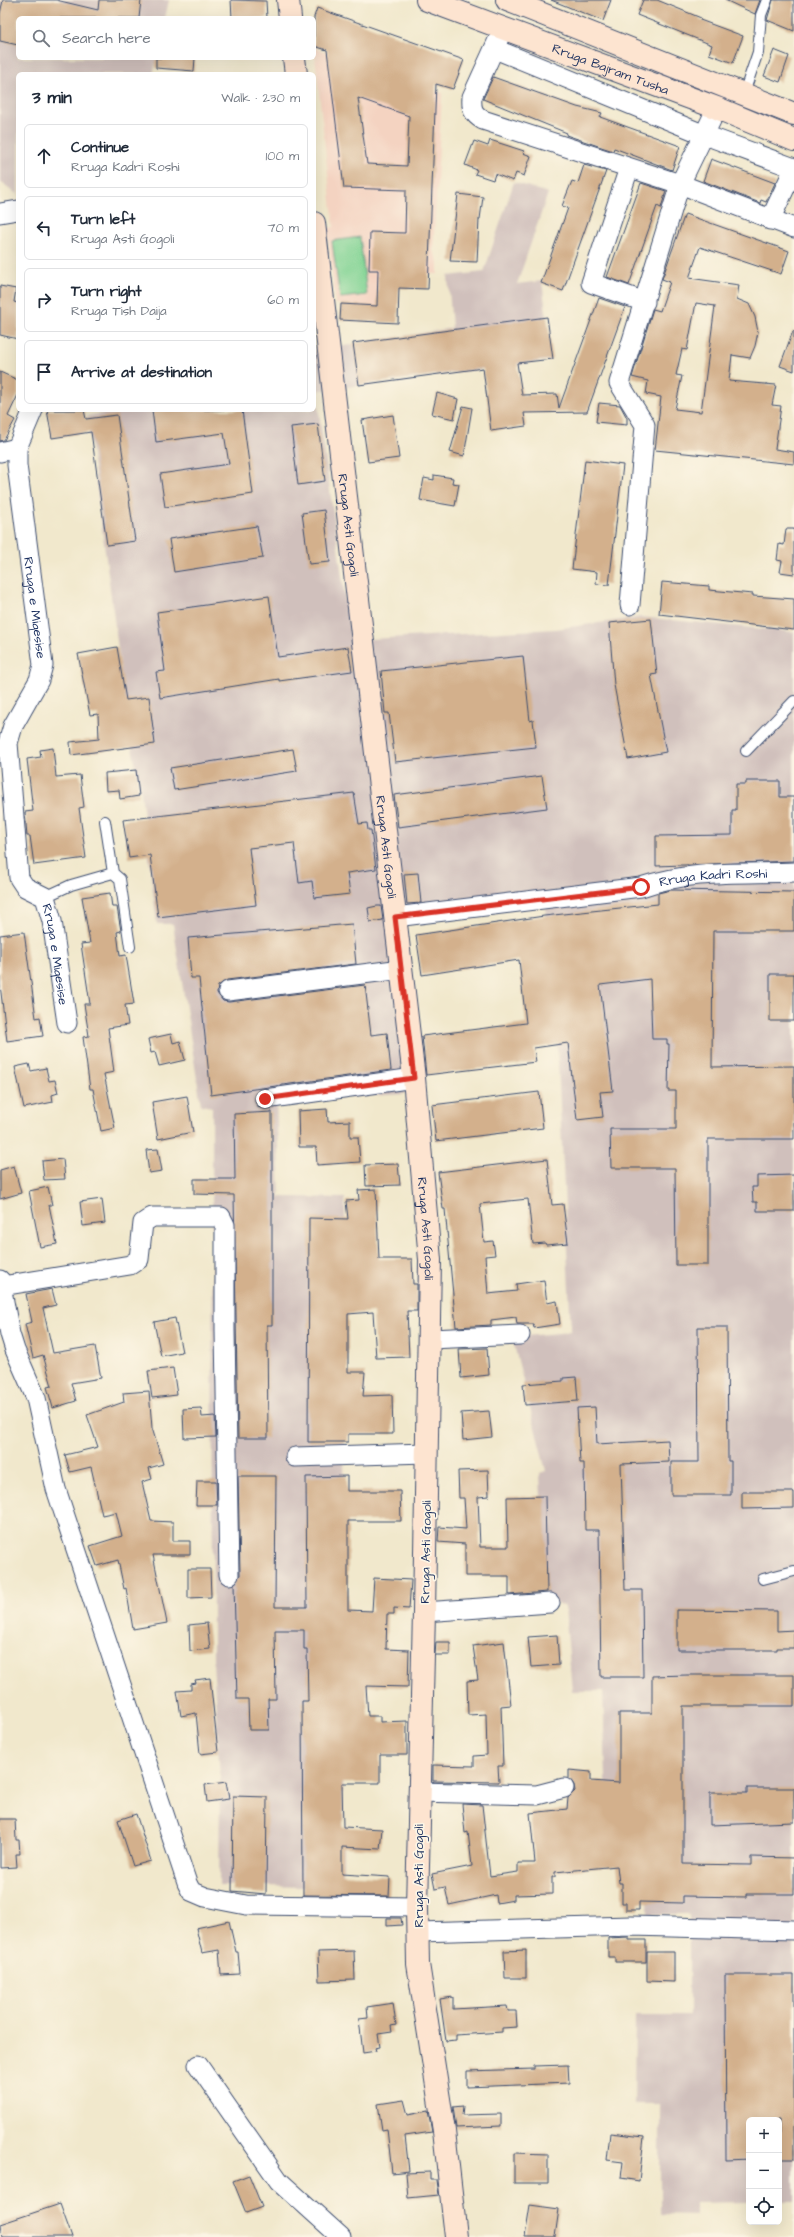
<!DOCTYPE html>
<html lang="en">
<head>
<meta charset="utf-8">
<style>
	:root { --surface:#fff; --page:#f2f2f3; --text:#1f2937; --muted:#747a83; --line:#e0e1e3 }
	body { margin:0; font-family:"Architects Daughter",sans-serif; background:var(--page); color:var(--text) }
	.controls { position:absolute; right:12px; bottom:12px; display:grid; overflow:hidden; border-radius:6px; box-shadow:0 4px 16px #0002 }
	.controls button { width:36px; height:36px; display:grid; place-items:center; padding:0; border:0; border-bottom:1px solid var(--line); background:var(--surface); color:var(--text); font:20px sans-serif }
	.stop { position:absolute; width:12px; height:12px; margin:-9px; border:3px solid #d93025; border-radius:50%; background:#fff }
	.stop.end { background:#d93025; border-color:#fff; box-shadow:0 1px 4px #0008 }
	.list { margin:0; padding:0; list-style:none }
	h2 { display:flex; justify-content:space-between; align-items:center; height:52px; margin:0; padding:0 16px; font-size:17px }
	h2 small { font-size:13px; font-weight:400; color:var(--muted) }
	.list li { display:grid; grid-template-columns:26px 1fr auto; gap:12px; align-items:center; box-sizing:border-box; height:64px; margin:0 8px 8px; padding:0 8px; border:1px solid var(--line); border-radius:6px }
	.list b { display:block; font-size:15px; white-space:nowrap }
	.list p { margin:0; font-size:13px; white-space:nowrap; color:var(--muted) }
	.list em { font-size:13px; font-style:normal; color:var(--muted) }
	.icon { flex:none; width:22px; height:22px; fill:none; stroke:currentColor; stroke-width:2; stroke-linecap:round; stroke-linejoin:round }
	.map { position:relative; flex:none; width:794px; height:2237px; overflow:hidden }
	.search { position:absolute; background:var(--surface); box-shadow:0 4px 16px #0002; left:16px; top:16px; width:300px; height:44px; display:flex; align-items:center; gap:10px; box-sizing:border-box; padding:0 14px; border-radius:6px; color:var(--muted); font-size:15px }
	.panel { position:absolute; background:var(--surface); box-shadow:0 4px 16px #0002; left:16px; top:72px; width:300px; height:340px; border-radius:6px }
	.map>svg:first-child { display:block }
	.built { fill:#f4d3c1 }
	.industrial { fill:#d0c0bc }
	.green { fill:#84d495; stroke:#50827a }
	.building { fill:#d3b08c; fill-rule:evenodd }
	.lines { fill:none; stroke-linecap:round; stroke-linejoin:round }
	.lane-casing { stroke:#3b4b6e; stroke-width:12 }
	.street-casing { stroke:#3b4b6e; stroke-width:21 }
	.secondary-casing { stroke:#3b4b6e; stroke-width:24 }
	.lane { stroke:#fff; stroke-width:10 }
	.street { stroke:#fff; stroke-width:19 }
	.secondary { stroke:#fde4d0; stroke-width:22 }
	.route { stroke:#d93025; stroke-width:5 }
	.labels { text-anchor:middle; stroke-width:3.5; stroke-linejoin:round; paint-order:stroke }
	.street-label { font-size:13px; fill:#1b2f5e; stroke:#fcf5e5 }
</style>
</head>
<body>
<div class="map">
<svg width="794" height="2237" viewBox="0 0 794 2237">
	<rect width="100%" height="100%" fill="#fcf5e5"/>
	<filter id="ink" filterUnits="userSpaceOnUse"><feTurbulence type="fractalNoise" baseFrequency=".025" numOctaves="2"/><feDisplacementMap in="SourceGraphic" scale="8" xChannelSelector="R" yChannelSelector="G"/><feConvolveMatrix kernelMatrix="1 2 1 2 8 2 1 2 1" color-interpolation-filters="sRGB"/></filter>
	<filter id="wash" filterUnits="userSpaceOnUse"><feTurbulence type="fractalNoise" baseFrequency=".012" numOctaves="4" result="noise"/><feDisplacementMap in="SourceGraphic" scale="16" xChannelSelector="R" yChannelSelector="G"/><feGaussianBlur stdDeviation="0.9" result="paint"/><feColorMatrix in="noise" values="0 0 0 0 0 0 0 0 0 0 0 0 0 0 0 0 0 1.4 0 .05"/><feComposite in="paint" operator="in"/></filter>
	<g filter="url(#wash)">
		<rect width="100%" height="100%" fill="#f1e8cc"/>
		<path class="built" d="M314 48 442 93 433 251 438 261V274L378 272 377 306 336 304 327 228 334 227Z"/>
		<path class="industrial" d="M0 0H169L165 18H18V58H157L153 74H18V195L0 181Z
			M514 182 548 193 517 284 542 281 552 360 316 391 351 640 556 629 641 617 794 632V2201H779V2120H749V2202L695 2203V2215L660 2214V2104H634L635 2015H689V1914H648L649 1857 607 1805 603 1691H572L565 1607 545 1597 540 1473 546 1471 512 1337 571 1332 556 1021H559L545 903 389 925 405 1094 276 1101 280 1197 345 1198 343 1888 219 1885 220 1777 213 1661 212 1107 201 1105 173 924H157L141 792 130 738 87 416 105 413V410H314V351L452 328 448 276 484 272Z"/>
		<path class="green" d="M360 237 367 295 340 298 332 241Z"/>
		<g id="blocks">
			<path class="building" d="M3 0H56L98 10 99 0H141L139 18H18V45L0 41V14Z
				M231 0 266 1 267 18H232Z
				M551 0H611L603 21Z
				M643 0H657L701 18 700 20 743 36 733 63 709 54 712 45 637 15Z
				M725 0H760L755 14Z
				M773 0H794V31L767 20Z
				M317 8 464 60 453 89 436 84 428 289 399 288 398 323 340 320 341 304 377 306 378 270H369L370 232 405 233 406 190 344 188 327 50 314 46V17ZM358 98 409 116 407 166 367 164Z
				M774 50 789 56 780 82 764 76Z
				M156 58H195L194 71 156 68Z
				M493 77 577 107 602 113 600 117 680 146 672 170 614 148 613 151 566 135 567 133 483 99Z
				M490 140 524 151 523 153 531 156 524 176 516 173 513 181 495 174 493 180 475 174 477 170 465 165 474 141 488 146Z
				M711 159 775 183 766 202 761 200 760 203 703 181Z
				M584 165 606 171 563 291 541 283 568 208 562 206 572 181 578 183Z
				M641 183 666 191 661 208 657 206 629 285 607 277Z
				M458 194 483 197 480 219H479L477 262 450 261Z
				M685 214 789 251 781 274 700 247 689 278 739 285 737 299 749 304 755 317 758 332 755 346 750 358 732 355 729 381 776 385 772 405 781 406 775 449 794 452V464L655 450 661 397 646 394 648 381 632 377 653 309 660 311 670 282 662 279ZM696 303 715 306 701 412 675 409 682 376 676 375 682 349 687 350Z
				M0 286 16 289 14 302 18 303V339L0 335Z
				M599 298 625 307 587 412 524 413 526 426 491 431 483 368 359 385 353 343 547 317 553 359 517 363 522 395 557 394 559 408Z
				M793 331H794V371L780 366Z
				M0 372 18 380V395L8 416 15 420 4 440 0 441Z
				M437 393 458 399 454 419 432 414Z
				M599 403 620 405 627 418V425L596 422Z
				M463 406 472 408 464 456 450 452Z
				M47 410H84L86 419 117 415 135 541 107 545 91 432 52 438Z
				M152 410H242L253 494 165 507 160 474 229 464 224 433 156 442Z
				M393 415 399 458 368 462 362 420Z
				M318 424 325 481 298 485 291 427Z
				M585 460 623 465 609 585 596 584 597 572 572 569Z
				M434 475 453 478 452 483 459 484 455 506 420 500 424 478 434 480Z
				M324 510 330 562 309 564 302 513Z
				M257 526 263 558 174 572 169 539Z
				M786 529H794V574L780 572 782 561 777 560 779 544 784 545Z
				M662 582 709 586V590L753 594V596L794 599V630L659 614Z
				M269 596 278 657 348 647 352 671 279 681V679L160 698 156 672 165 671 157 612Z
				M651 619 657 674 651 675 666 752 628 759 614 685 609 623Z
				M117 647 126 700 149 697 155 744 71 755 70 742 99 739 98 714 90 715 78 654Z
				M523 656 530 721 533 720 536 747 395 762 389 713H385L381 671Z
				M53 748 56 777 80 775 84 807 79 808 86 858 34 865 30 836H27L25 812 33 811 27 759 41 757 40 750Z
				M293 749 297 771 174 790 170 768Z
				M136 770 139 796 120 799 119 790 106 791 105 773Z
				M542 776 547 808 398 827 394 795Z
				M746 781H780V797H794V861L656 866V836L732 835V810H736V784H746Z
				M354 793 359 824 367 823 368 830H371L376 869 347 873 350 894 314 898 312 881 299 883 294 843 249 848 256 905 158 917 150 855 129 858 123 820Z
				M418 873 421 903 407 904 404 874Z
				M671 890 794 892V931H713L712 1067 794 1066V1139H708V1265H676L675 1168H611L610 1129H676V1091H668L669 1044H667V1039H652L650 979 600 985 613 1091 600 1092 603 1117 577 1120 568 1043 534 1048 536 1062 426 1075 422 1036 526 1023 519 960 422 975 416 935 544 916 658 904V893Z
				M110 893 112 907H117L121 931 117 932 120 956 126 955 134 1004 125 1005 128 1025 108 1028 114 1072 104 1074 115 1128 101 1131 93 1089H90L83 1037 89 1036 84 1004H90L81 944 90 943 82 897Z
				M377 906H381L383 920 370 922 368 908Z
				M352 924 356 964 227 980 218 986 217 993 223 1001 229 1002 365 985 371 1035 387 1033 391 1070 211 1095 199 978H191L188 938Z
				M24 932 36 1018 40 1017 43 1036 7 1041 0 985V935Z
				M770 974H794V1021H770Z
				M171 1034 173 1043 180 1041 185 1060 159 1066 155 1052 151 1053 148 1039Z
				M29 1064 31 1071 46 1068 49 1081 55 1080 58 1093 52 1095 53 1102 24 1108 15 1067Z
				M539 1092 543 1128 436 1141 432 1105Z
				M187 1096 193 1132 158 1139 152 1102Z
				M327 1109 328 1122 350 1121V1137H358L360 1162 317 1165 316 1147H299L298 1111Z
				M272 1112V1325H267L268 1438H238L234 1195 194 1194V1179H235L234 1114Z
				M158 1149 162 1171 149 1173 146 1150Z
				M63 1159 65 1179 44 1180 42 1161Z
				M547 1159 552 1205 563 1204 568 1243 546 1245 545 1243 533 1244 528 1199 480 1204 484 1242 493 1241 495 1255 485 1256 488 1294 517 1291 516 1284 544 1280 547 1303 557 1301 560 1324 534 1328 533 1324H517L516 1317 491 1320V1325L456 1327 445 1209H443L438 1172Z
				M398 1164 400 1185 366 1186 365 1165Z
				M14 1166 21 1193 0 1199V1170Z
				M794 1175V1211H757V1202H753L752 1187H757V1176Z
				M48 1187 52 1205H49L57 1244 40 1247 29 1191Z
				M376 1189 379 1259H412L413 1284H417V1311H407L409 1357 376 1358 373 1312 348 1314V1372H365L363 1396 392 1395 393 1434H348V1442H308L309 1218 348 1219 346 1201 359 1200 358 1190Z
				M102 1199 105 1223 83 1226 80 1202Z
				M52 1289 56 1305 43 1308 53 1353 95 1346 101 1378 71 1383 76 1401 53 1408 47 1387 52 1386 43 1355 33 1358 25 1324 32 1322 26 1294Z
				M175 1318 182 1352 161 1356 154 1322Z
				M698 1327H727L728 1461H731V1495H671V1462H699Z
				M487 1348 489 1375 461 1378 459 1349Z
				M173 1368 177 1395 152 1398 148 1371Z
				M576 1377 578 1401 525 1405 523 1384 563 1381V1378Z
				M149 1391 152 1428 163 1464 149 1468 152 1479 142 1482 151 1521 173 1522V1541H190V1555H153L167 1623 133 1629 126 1588 124 1589 118 1560 97 1566 90 1546 122 1536 116 1512 102 1515 91 1467 70 1472 65 1455 98 1447 87 1415 124 1402 123 1393Z
				M595 1407 597 1444 668 1440 669 1462 621 1464 625 1590H642L643 1677H601L599 1530H585L584 1463H580L577 1408Z
				M201 1408 202 1417 215 1416 216 1437 184 1438 183 1409Z
				M489 1411 492 1437 463 1440 461 1413Z
				M488 1470 489 1496 478 1497 480 1547H508L507 1497 545 1496 547 1592 509 1595V1576H465V1544L438 1542 439 1527 466 1529 464 1498H459L458 1471Z
				M238 1476H276L275 1607H307L306 1477 347 1476V1491H400L401 1521H348V1610L372 1611 374 1578 411 1580 409 1609 394 1608V1614H387L386 1649 409 1650 408 1687 366 1686 368 1716H380V1722L407 1721V1755H380V1783H342L343 1827 382 1829 380 1849 342 1847V1874L390 1877 389 1896 303 1895 302 1701H308L307 1649H304V1630H275L276 1699H268L269 1730H249L248 1699H237L234 1584 240 1575Z
				M197 1481H216L217 1505H196Z
				M742 1492H794V1508L742 1509Z
				M188 1569H210L211 1597 188 1598Z
				M677 1610 777 1611V1631L794 1630V1648H777V1650H677Z
				M207 1623 210 1649 190 1651 189 1625Z
				M557 1635 559 1665 531 1667 528 1637Z
				M436 1642H450V1655H435Z
				M504 1642 511 1705 501 1706 503 1766H498L499 1782 433 1781V1765L474 1766V1756L487 1755 486 1714 468 1715 467 1681 478 1680 473 1646Z
				M687 1675H794V1706H683V1864L751 1865V1857L794 1858V1894H747V1897L683 1896V1903L639 1902V1910H626V1903H622V1883H619L617 1866 555 1872V1877H552V1894L514 1895V1900L497 1903 496 1895 449 1905 445 1887 435 1889 432 1874 472 1866 468 1832 465 1833 462 1804 482 1805 490 1876 518 1872V1863H535L530 1813 567 1809 568 1798 575 1791 574 1785 569 1778V1770L591 1772V1781L619 1783V1713H652V1676Z
				M210 1678 218 1752 200 1754 196 1713 181 1716 177 1691 191 1690V1684L196 1683 195 1680Z
				M226 1782 229 1799 207 1802 205 1785Z
				M747 1788H794V1822L710 1825V1793H747Z
				M233 1796 267 1797 266 1894 232 1891Z
				M136 1814 151 1861 133 1866 118 1820Z
				M0 1819H15L16 1840H19L20 1854H16L17 1867 0 1868Z
				M387 1918H401L402 1925 387 1926Z
				M229 1921 236 1952H238L240 1974 221 1975 219 1950 202 1953 196 1928Z
				M629 1937V1940H646V1962H615V1957H608V1938Z
				M526 1950V1978H505L504 1951Z
				M354 1951 355 1980 319 1981 318 1952Z
				M647 1952H674V1982L647 1981Z
				M725 1975H794V2159H779V2120H749V2159L726 2160Z
				M453 1997V2009L507 2006 508 2011H516L517 2027 502 2028V2032L456 2035V2040L446 2041 440 1999Z
				M393 2003 396 2025 391 2026 392 2032 378 2034 380 2047 375 2048 376 2051 363 2053 359 2019 368 2018 367 2007Z
				M568 2065 569 2083 467 2087V2071L534 2069V2066Z
				M404 2100 408 2115 428 2111 432 2132 405 2136 409 2171 392 2173 387 2129 382 2130 378 2104Z
				M463 2106 462 2115 501 2114V2126L456 2128 453 2107Z
				M610 2133 644 2137 639 2181 621 2178 623 2162 607 2160Z
				M514 2153 548 2154V2183H514Z
				M430 2172V2180H437L439 2195 408 2198 406 2173Z
				M249 2175 262 2207 246 2213 233 2181Z
				M60 2204 72 2237H2L0 2224Z
				M530 2205 559 2209 555 2237H525Z"/>
		</g>
	</g>
	<g filter="url(#ink)">
		<use href="#blocks" fill-opacity="0" stroke="#3b4b6e" stroke-width="1"/>
		<g class="lines">
			<g class="lane-casing">
				<path id="lane" d="M744 93 758 52 761 15 767 0
					M746 751 794 701
					M105 821 113 873
					M45 897 71 885 113 873 120 879 130 947
					M763 1579 794 1571"/>
			</g>
			<g class="street-casing">
				<g id="street">
					<path d="M503 29 472 97C471 109 473 114 483 120L680 184 794 228"/>
					<path d="M495 49 705 135 794 168"/>
					<path d="M629 168 591 283 645 302"/>
					<path d="M0 213 18 210"/>
					<path d="M770 220 794 169"/>
					<path id="s1" d="M33 410 17 448V465L43 665 39 680 13 726 8 743 19 878 25 887 45 897 52 921 67 1023"/>
					<path d="M0 452 17 448"/>
					<path d="M630 605 645 425 619 383 680 184 717 108"/>
					<path id="s2" d="M395 917 641 887C690 870 742 874 794 872"/>
					<path d="M228 991 402 969"/>
					<path d="M265 1099 414 1078"/>
					<path d="M0 1280 10 1334 15 1350 36 1398 56 1489 187 1883 191 1891 205 1897 246 1905 417 1907"/>
					<path d="M2 1286 130 1265 139 1259 143 1223 152 1217H221L225 1225V1330L229 1575"/>
					<path d="M430 1339 520 1335"/>
					<path d="M295 1457 426 1453"/>
					<path d="M424 1612 550 1603"/>
					<path d="M419 1792 537 1795 564 1788"/>
					<path d="M418 1932 631 1926 794 1930"/>
					<path d="M198 2065 279 2181 341 2237"/>
				</g>
			</g>
			<g class="secondary-casing">
				<g id="secondary">
					<path d="M288 0 290 18"/>
					<path id="s3" d="M427 0 717 108 794 140"/>
					<path d="M507 0 794 114"/>
					<path d="M294 58 296 74"/>
					<path id="s4" d="M314 223 414 1078 430 1260 424 1612 417 1907 418 1964 444 2131 456 2237"/>
				</g>
			</g>
			<use href="#lane" class="lane"/>
			<use href="#street" class="street"/>
			<use href="#secondary" class="secondary"/>
		</g>
	</g>
	<g class="lines" filter="url(#ink)">
		<path class="route" d="M265 1099 414 1078 395 917 641 887"/>
	</g>
	<g class="labels">
		<g class="street-label">
			<text dy="5" stroke="none"><textPath href="#s3" startOffset="196">Rruga Bajram Tusha</textPath></text>
			<text dy="5" stroke="none"><textPath href="#s4" startOffset="304">Rruga Asti Gogoli</textPath></text>
			<text dy="5" stroke="none"><textPath href="#s1" startOffset="202">Rruga e Miqesise</textPath></text>
			<text dy="5" stroke="none"><textPath href="#s4" startOffset="628">Rruga Asti Gogoli</textPath></text>
			<text dy="5" stroke="none"><textPath href="#s2" startOffset="321">Rruga Kadri Roshi</textPath></text>
			<text dy="5" stroke="none"><textPath href="#s1" startOffset="573">Rruga e Miqesise</textPath></text>
			<text dy="5" stroke="none"><textPath href="#s4" startOffset="1012">Rruga Asti Gogoli</textPath></text>
			<text transform="translate(425 1552) rotate(-89)" y="5">Rruga Asti Gogoli</text>
			<text transform="translate(418 1876) rotate(-90)" y="5">Rruga Asti Gogoli</text>
		</g>
	</g>
</svg>
<div class="controls">
<button>+</button>
<button>−</button>
<button><svg class="icon" aria-label="locate" viewBox="0 0 24 24"><circle cx="12" cy="12" r="6"/><path d="M12 2v4M12 18v4M2 12h4M18 12h4"/></svg></button>
</div>
<div class="stop" style="left:641px;top:887px"></div>
<div class="stop end" style="left:265px;top:1099px"></div>
<div class="search"><svg class="icon" aria-label="search" viewBox="0 0 24 24"><circle cx="10" cy="10" r="6"/><path d="M15 15l6 6"/></svg>Search here</div>
<section class="panel">
<h2>3 min<small>Walk · 230 m</small></h2>
<ul class="list">
<li><svg class="icon" aria-label="ahead" viewBox="0 0 24 24"><path d="M12 20V5M6 11l6-6 6 6"/></svg><div><b>Continue</b><p>Rruga Kadri Roshi</p></div><em>100 m</em></li>
<li><svg class="icon" aria-label="left" viewBox="0 0 24 24"><path d="M17 20v-9H6M10 6l-5 5 5 5"/></svg><div><b>Turn left</b><p>Rruga Asti Gogoli</p></div><em>70 m</em></li>
<li><svg class="icon" aria-label="right" viewBox="0 0 24 24"><path d="M7 20v-9h11M14 6l5 5-5 5"/></svg><div><b>Turn right</b><p>Rruga Tish Daija</p></div><em>60 m</em></li>
<li><svg class="icon" aria-label="arrive" viewBox="0 0 24 24"><path d="M6 21V4h12l-3 4 3 4H6"/></svg><div><b>Arrive at destination</b></div></li>
</ul>
</section>
</div>
</body>
</html>
